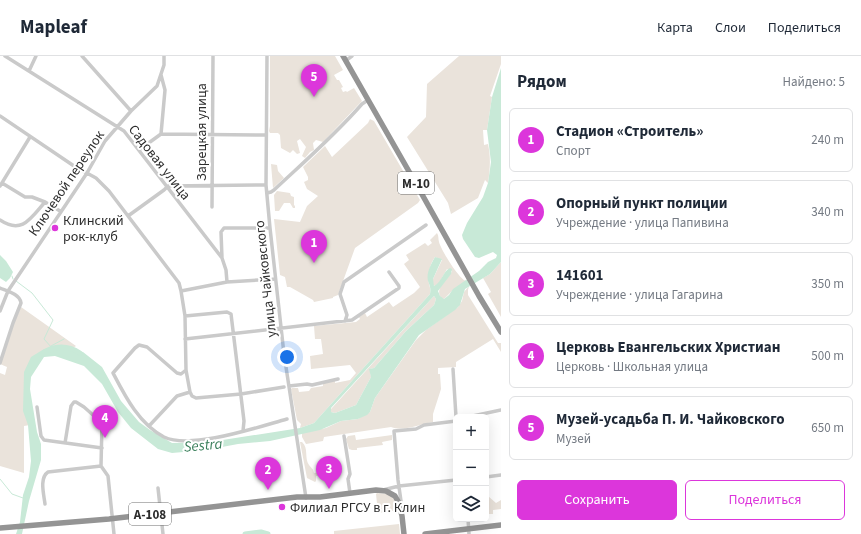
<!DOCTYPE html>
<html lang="ru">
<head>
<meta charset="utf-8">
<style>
	:root { --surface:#fff; --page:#f6f6f7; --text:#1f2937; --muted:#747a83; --line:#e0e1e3; --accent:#dc36db }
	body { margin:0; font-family:"Source Sans 3",sans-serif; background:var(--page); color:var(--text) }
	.controls { position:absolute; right:12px; bottom:12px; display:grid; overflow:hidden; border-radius:6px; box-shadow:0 4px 16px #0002 }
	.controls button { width:36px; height:36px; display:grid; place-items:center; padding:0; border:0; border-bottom:1px solid var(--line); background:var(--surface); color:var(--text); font:20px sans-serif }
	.you { position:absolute; left:287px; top:301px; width:14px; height:14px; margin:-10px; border:3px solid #fff; border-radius:50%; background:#1a73e8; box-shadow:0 0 0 6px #1a73e833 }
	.badge { display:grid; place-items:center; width:26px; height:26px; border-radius:50%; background:var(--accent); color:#fff; font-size:13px; font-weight:700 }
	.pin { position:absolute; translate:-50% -33px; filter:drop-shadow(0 1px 2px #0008) }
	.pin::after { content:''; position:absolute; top:21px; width:14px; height:12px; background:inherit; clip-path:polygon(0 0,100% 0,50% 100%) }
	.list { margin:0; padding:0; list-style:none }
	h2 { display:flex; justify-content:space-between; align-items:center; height:52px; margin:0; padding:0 16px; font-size:17px }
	h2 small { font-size:13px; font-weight:400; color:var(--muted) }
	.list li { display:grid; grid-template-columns:26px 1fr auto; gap:12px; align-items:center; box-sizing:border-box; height:64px; margin:0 8px 8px; padding:0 8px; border:1px solid var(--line); border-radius:6px }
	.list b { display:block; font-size:15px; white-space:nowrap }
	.list p { margin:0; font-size:13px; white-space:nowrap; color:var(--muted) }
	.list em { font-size:13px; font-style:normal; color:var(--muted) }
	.actions { display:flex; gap:8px; padding:12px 16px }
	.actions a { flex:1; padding:9px 0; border:1px solid var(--accent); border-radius:6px; text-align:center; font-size:14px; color:var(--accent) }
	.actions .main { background:var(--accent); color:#fff }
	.icon { flex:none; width:22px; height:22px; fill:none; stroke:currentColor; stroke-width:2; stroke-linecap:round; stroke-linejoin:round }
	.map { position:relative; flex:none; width:501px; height:478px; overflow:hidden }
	header { display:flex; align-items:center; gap:24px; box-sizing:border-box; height:56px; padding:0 20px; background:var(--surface); border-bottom:1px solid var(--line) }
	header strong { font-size:19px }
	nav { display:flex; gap:22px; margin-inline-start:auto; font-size:14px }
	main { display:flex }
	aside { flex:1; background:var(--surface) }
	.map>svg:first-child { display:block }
	.green { fill:#eae3db }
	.water { fill:#c8e9d7; fill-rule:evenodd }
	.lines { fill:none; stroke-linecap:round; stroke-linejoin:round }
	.stream { stroke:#c8e9d7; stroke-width:1 }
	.river { stroke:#c8e9d7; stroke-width:5 }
	.minor { stroke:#cacaca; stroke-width:3.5 }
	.highway { stroke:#949494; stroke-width:5.5 }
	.poi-dot { fill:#dc36db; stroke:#fff; stroke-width:1.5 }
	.labels { text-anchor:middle; stroke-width:4; stroke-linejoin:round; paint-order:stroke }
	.shield { fill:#fff; stroke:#6c6c6c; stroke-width:1 }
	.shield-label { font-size:13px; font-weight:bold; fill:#2d2d2d }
	.street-label { font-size:14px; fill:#2d2d2d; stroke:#fff }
	.poi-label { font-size:14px; fill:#2d2d2d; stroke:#fff; text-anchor:start }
	.water-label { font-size:15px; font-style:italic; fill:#3a7f5b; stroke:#fff }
</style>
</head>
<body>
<header>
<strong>Mapleaf</strong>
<nav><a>Карта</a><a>Слои</a><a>Поделиться</a></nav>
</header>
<main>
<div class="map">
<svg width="501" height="478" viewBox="0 0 501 478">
	<rect width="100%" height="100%" fill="#fff"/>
	<path class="green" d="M270 0H335L343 14 334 19 337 24H339L343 31 341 32 343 36 346 35 347 36 354 32 362 45 323 86 316 84 313 87 314 94 310 96 305 102 302 100 306 91 300 83 297 85 300 97 297 98 293 94 290 97 281 92 280 79 278 77H270L269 75 270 70Z
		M459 0H501V8L490 40 492 41 487 74H483L484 89 488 88C491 102 490 113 488 127L485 124 478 142 451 158 448 147 407 81 426 61 427 28Z
		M370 63 374 65 420 144 418 147 355 192 338 239 333 241V242L314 246 313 244 290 231H287L285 221 280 219 274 163 300 166 307 150 318 140 307 133 304 126 308 124V121L303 111 325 90 332 101 368 67Z
		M271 108 277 109 278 115 284 122 273 132Z
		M277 135 290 137 291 140 294 141V149L295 150V152H293L290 147H284L279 155H275L274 139Z
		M437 177C439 180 438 183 439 186 441 194 459 223 466 225L452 235 444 243 441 242C434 231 448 224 452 215L447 213 439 227 435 230 433 229V223L442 204 435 201C430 208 427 219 429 228 430 232 431 234 430 238L314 367 300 372 301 368 297 364 291 333 292 332H298L299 336 309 335 311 332 323 330V327L335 324V327L350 324 356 317 350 309 311 313 310 300 323 298 321 283H315L314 270 356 266 360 263 359 261 365 257 367 261 389 246 393 251 414 237 420 231 404 208 409 204 406 199 425 187 428 190 432 187 430 184Z
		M501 206V261L488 238 491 236 483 222 490 218Z
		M469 230 468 234V239L498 287H501V296L493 283 456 306V311L438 312V318H440L441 333 433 358V366C419 368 404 376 391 371L324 381 323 385 306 388 302 381V377L326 372 341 365 358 363 370 356 375 342 416 284 426 274 458 251 462 245 464 236Z
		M434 240 436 243 434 249 406 275 374 312 370 313 371 321 356 349 335 357 331 356V353Z
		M21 251 76 290 73 292 58 290 51 292 28 313 30 369 24 370V417L0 410V317L5 319 7 311 0 308 5 287Z
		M355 379 356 384 392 379V384L382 386 383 389 357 392V394H352L349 393 346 383 348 380Z
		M300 386H302C309 392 304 402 309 409 312 413 313 412 314 417 321 417 326 414 333 413V409L341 414 340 418 337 419 336 417 316 420V425L315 426 307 422Z
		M377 437 388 438 396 444 398 454 378 457 376 438Z
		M488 440 496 447 501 444V453L493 454V458H486V442Z
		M399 468 400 478H334V475Z"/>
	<path class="water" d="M501 12V206L490 218 465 233 460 249 455 254 419 279 375 342 370 356 367 359 358 363 341 365 320 374 270 385 238 388 206 394 172 397 158 393 131 372 118 356 102 328 84 310 55 300 44 301 31 321 30 333 37 376 41 388V404L29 445 22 478H16L20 466 23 439 29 421 31 405 28 369 23 355 24 316 31 301 44 293 61 291 83 296 102 311 121 345 139 366 150 374 172 387 210 386 300 372 314 367 430 238C431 233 430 230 428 225 426 217 431 208 435 201L442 203 433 223 434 230C442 226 443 215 450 212L452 213 451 218 438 235 440 240 444 243 449 239 453 233 479 215 488 206 496 202 497 199 493 196 479 202 475 201 463 183 462 179 467 167 483 141 488 127 491 106 487 74 492 41ZM434 240 436 243 434 249 406 275 374 312 369 313 371 321 356 349 335 357 331 356V352Z
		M0 199 6 205 13 216 10 222 6 226 0 222Z"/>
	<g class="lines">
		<path class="stream" d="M12 220 13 223
			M16 225 32 237 53 264 44 283 52 292
			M51 290 64 283
			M0 423 12 438 23 442"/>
		<path class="river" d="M46 295C58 289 69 290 80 297
			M245 478 261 476 268 478"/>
		<path class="minor" d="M5 0 124 75 222 202 226 214 227 226
			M82 0 131 55
			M267 0 266 129 270 172 284 298 306 442
			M348 3 352 0
			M29 15 36 0
			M161 19 165 34 161 78
			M0 60 74 110 96 122 109 135 179 227 181 235 185 260 186 314 190 336 192 340 196 342 241 338 284 331
			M139 94 161 78 265 79
			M2 127 25 141H32L45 146
			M0 130 30 81
			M267 137 271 136 274 134C304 106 335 79 362 48L368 44
			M212 151 213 0
			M128 160 164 134 168 130 266 129
			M0 164C22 179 31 162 45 146L60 155
			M222 202 221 176 224 172H270
			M0 232C7 235 20 238 21 247L13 267 0 307
			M181 235 227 226 275 223
			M0 255 8 235 87 117 105 85 131 55 157 30 164 9V0
			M185 260 227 256 231 258 244 365 243 375
			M345 265 347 259 340 238 344 226 426 169
			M185 283 352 264 399 232V230L389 216
			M453 313 456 361
			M186 314 181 318 177 317 147 291 139 289 135 292 113 317C125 340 139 368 164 381 191 394 258 371 287 363
			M289 330 307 328 312 329 338 323
			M37 351 41 380 44 384 102 392
			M468 361 501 354
			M149 370 177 340 190 336
			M344 380 350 418 348 423 350 437
			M65 387 71 350 74 346H76L84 351 102 367 101 410 108 420 114 478
			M486 421 501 419
			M158 432 163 478
			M383 434 399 430 456 424
			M45 448C44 439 39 422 48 416L101 410
			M402 452 398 424 394 375 416 373 424 369 456 365
			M468 463 469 478"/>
		<path class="highway" d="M343 0 419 133 479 240 501 276
			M0 472 109 463 297 441H320L376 434 386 435 395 440 399 447 402 460 404 478
			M425 478 501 469"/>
	</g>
	<g class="poi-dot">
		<circle cx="55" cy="172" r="4"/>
		<circle cx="282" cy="451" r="4"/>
	</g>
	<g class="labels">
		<g class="shield">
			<rect x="398" y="116" width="36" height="22" rx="3"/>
			<rect x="129" y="447" width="42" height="22" rx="3"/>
		</g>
		<g class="shield-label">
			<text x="416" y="132">М-10</text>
			<text x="150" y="463">А-108</text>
		</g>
		<g class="street-label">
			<text transform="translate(201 76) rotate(-90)" y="5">Зарецкая улица</text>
			<text transform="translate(160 106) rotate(52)" y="5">Садовая улица</text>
			<text transform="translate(66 127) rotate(-56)" y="5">Ключевой переулок</text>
			<text transform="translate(265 223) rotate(-96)" y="5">улица Чайковского</text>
		</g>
		<g class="poi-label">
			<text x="63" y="169">Клинский<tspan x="63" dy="16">рок-клуб</tspan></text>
			<text x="290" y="456">Филиал РГСУ в г. Клин</text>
		</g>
		<g class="water-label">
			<text transform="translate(203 389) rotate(-5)" y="5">Sestra</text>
		</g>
	</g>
</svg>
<div class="controls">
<button>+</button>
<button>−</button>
<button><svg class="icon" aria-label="layers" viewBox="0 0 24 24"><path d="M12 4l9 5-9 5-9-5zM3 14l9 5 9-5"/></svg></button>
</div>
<div class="you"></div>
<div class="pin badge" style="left:314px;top:207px">1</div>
<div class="pin badge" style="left:268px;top:434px">2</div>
<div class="pin badge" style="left:329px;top:433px">3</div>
<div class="pin badge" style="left:105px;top:382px">4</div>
<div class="pin badge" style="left:314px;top:41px">5</div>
</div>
<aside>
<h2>Рядом<small>Найдено: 5</small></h2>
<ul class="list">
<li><span class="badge">1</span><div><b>Стадион «Строитель»</b><p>Спорт</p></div><em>240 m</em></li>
<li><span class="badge">2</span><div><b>Опорный пункт полиции</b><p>Учреждение · улица Папивина</p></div><em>340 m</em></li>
<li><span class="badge">3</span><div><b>141601</b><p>Учреждение · улица Гагарина</p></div><em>350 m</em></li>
<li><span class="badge">4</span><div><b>Церковь Евангельских Христиан</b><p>Церковь · Школьная улица</p></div><em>500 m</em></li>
<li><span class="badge">5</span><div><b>Музей-усадьба П. И. Чайковского</b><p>Музей</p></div><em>650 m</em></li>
</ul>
<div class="actions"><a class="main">Сохранить</a><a>Поделиться</a></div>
</aside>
</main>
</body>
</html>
